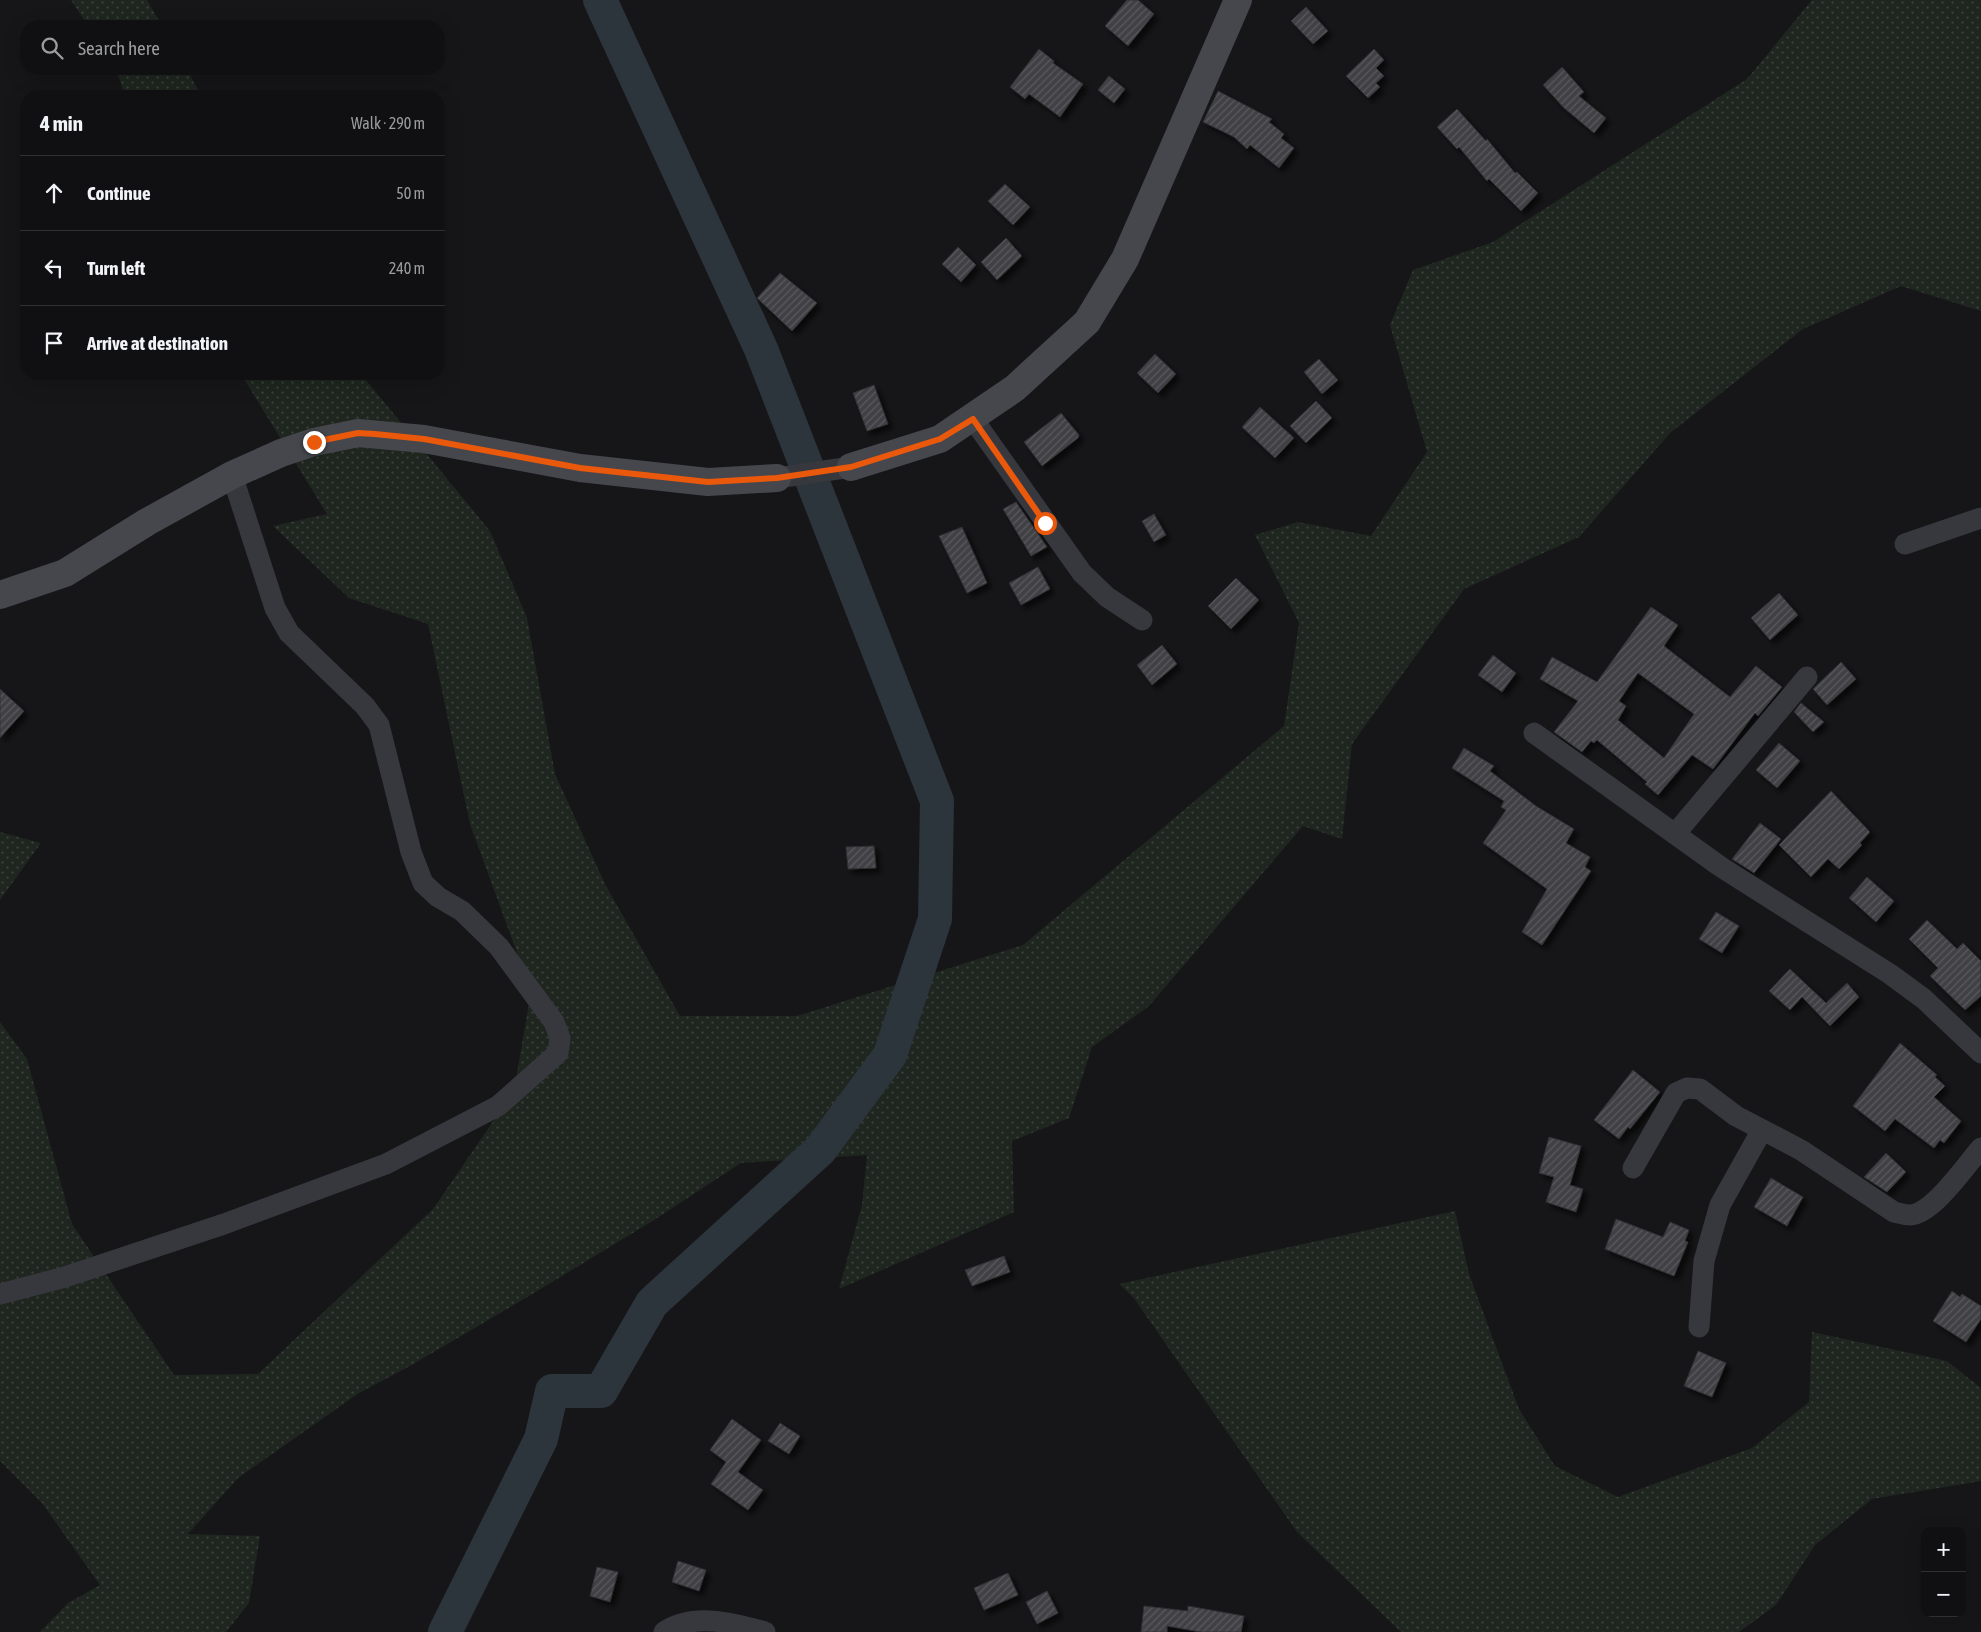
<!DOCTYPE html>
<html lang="en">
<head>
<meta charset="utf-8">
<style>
	:root { --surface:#101012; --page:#1e1e20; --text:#f1f3f6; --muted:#9c9d9f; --line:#303032 }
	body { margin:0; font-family:"Asap Condensed",sans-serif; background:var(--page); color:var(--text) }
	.controls { position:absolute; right:15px; bottom:15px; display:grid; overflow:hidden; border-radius:10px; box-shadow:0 5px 20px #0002 }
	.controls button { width:45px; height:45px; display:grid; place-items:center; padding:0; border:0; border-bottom:1px solid var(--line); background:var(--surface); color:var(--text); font:25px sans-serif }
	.stop { position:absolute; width:15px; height:15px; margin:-11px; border:4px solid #ea580c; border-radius:50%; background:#fff }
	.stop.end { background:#ea580c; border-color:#fff; box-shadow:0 1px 5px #0008 }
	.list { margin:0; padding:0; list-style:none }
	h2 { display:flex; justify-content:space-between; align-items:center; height:65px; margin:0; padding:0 20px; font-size:21px }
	h2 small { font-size:16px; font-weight:400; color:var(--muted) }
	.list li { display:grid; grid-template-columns:32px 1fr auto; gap:15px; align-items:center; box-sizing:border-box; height:75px; padding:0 20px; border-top:1px solid var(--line) }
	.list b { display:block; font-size:19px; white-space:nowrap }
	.list em { font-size:16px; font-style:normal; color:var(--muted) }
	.icon { flex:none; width:28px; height:28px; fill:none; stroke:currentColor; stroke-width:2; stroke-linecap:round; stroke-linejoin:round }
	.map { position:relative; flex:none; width:1981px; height:1632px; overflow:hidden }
	.search { position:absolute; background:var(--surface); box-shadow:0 5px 20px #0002; left:20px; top:20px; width:425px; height:55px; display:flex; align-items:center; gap:12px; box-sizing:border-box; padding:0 18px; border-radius:20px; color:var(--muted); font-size:19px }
	.panel { position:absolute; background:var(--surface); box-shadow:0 5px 20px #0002; left:20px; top:90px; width:425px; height:290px; border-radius:20px }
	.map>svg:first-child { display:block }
	.grass { fill:url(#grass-dots) }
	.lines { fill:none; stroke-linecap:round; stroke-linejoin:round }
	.river { stroke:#2c353c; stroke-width:34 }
	.building { fill:url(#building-hatch); stroke:#303034; fill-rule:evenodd; filter:url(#shadow) }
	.street { stroke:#37383d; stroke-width:21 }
	.secondary { stroke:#45474d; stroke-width:28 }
	.route { stroke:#ea580c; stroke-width:6 }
</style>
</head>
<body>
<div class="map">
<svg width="1981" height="1632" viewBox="0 0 1981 1632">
	<defs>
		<pattern id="grass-dots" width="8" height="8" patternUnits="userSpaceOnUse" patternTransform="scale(1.25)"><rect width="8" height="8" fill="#1e261f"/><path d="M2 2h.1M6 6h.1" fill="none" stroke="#3c433d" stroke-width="1.8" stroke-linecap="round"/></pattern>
		<pattern id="building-hatch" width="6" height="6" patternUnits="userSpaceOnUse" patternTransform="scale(1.25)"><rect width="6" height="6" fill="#404145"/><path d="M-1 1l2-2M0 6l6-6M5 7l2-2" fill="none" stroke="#595a5e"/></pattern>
		<filter id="shadow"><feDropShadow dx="4.5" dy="4.5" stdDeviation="2.5" flood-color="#0009"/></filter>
	</defs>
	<rect width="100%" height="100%" fill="#161618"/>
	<path class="grass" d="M71 0H147L162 26H88Z
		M1812 0H1981V311L1901 286 1803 329 1670 433 1579 537 1464 589 1352 744 1342 839 1303 826 1149 1006 1092 1047 1069 1118 1012 1141 1014 1212 839 1289 862 1205 867 1155 741 1163 651 1222 529 1296 410 1366 359 1393 238 1478 188 1534 260 1536 249 1603 226 1632H40L68 1603 100 1585 42 1503 0 1461V1022L27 1059 72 1224 174 1375 258 1374 433 1209 514 1091 531 991 470 824 428 624 349 598 273 526 327 514 241 374H361L490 531 527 618 555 774 606 886 680 1016H797L1023 945 1284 726 1299 623 1255 535 1298 522 1371 536 1427 452 1390 325 1413 270 1493 242 1747 79Z
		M116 69H187L201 96H125Z
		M0 832 41 843 0 900Z
		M1455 1211 1469 1274 1519 1409 1555 1466 1618 1497 1752 1448 1809 1402 1812 1332 1947 1361 1981 1388V1481L1872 1499 1815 1545 1776 1605 1739 1632H1401L1297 1532 1133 1297 1119 1284Z"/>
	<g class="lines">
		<path class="river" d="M445 1632 541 1439 552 1391H601L652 1303 820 1150 890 1055 935 919 937 801 761 349 600 0"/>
	</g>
	<path class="building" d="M1127 0H1138L1154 14 1128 46 1105 26Z
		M1306 7 1328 31 1313 44 1291 21Z
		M1039 49 1054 61 1053 63 1083 84 1060 117 1029 94 1025 99 1010 87Z
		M1374 49 1384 60 1376 68 1384 76 1376 83 1380 87 1368 98 1346 76Z
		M1562 67 1584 92 1579 96 1606 118 1594 133 1564 108 1543 85Z
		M1109 76 1125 89 1114 103 1098 90Z
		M1218 91 1272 119 1269 122 1284 134 1281 138 1294 148 1279 168 1250 145 1247 149 1234 137 1203 122Z
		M1457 109 1486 141 1487 139 1515 173 1517 172 1538 193 1521 211 1489 179 1487 181 1459 147 1457 149 1437 127Z
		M1005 184 1030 207 1013 225 988 201Z
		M1006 238 1022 256 997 280 981 262Z
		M958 247 976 265 961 282 942 264Z
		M780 273 817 303 792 331 757 298Z
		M1155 354 1176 374 1158 393 1137 373Z
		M1319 359 1338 380 1322 394 1304 372Z
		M874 385 888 424 867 431 853 393Z
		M1316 401 1332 418 1306 443 1290 426Z
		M1260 407 1294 438 1275 458 1242 427Z
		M1061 413 1079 435 1078 438 1042 466 1024 442Z
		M1016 502 1047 547 1031 556 1003 509Z
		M1154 514 1166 535 1154 542 1142 521Z
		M962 527 987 583 967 593 939 536Z
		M1038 567 1050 589 1021 605 1009 583Z
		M1236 578 1259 600 1231 629 1208 606Z
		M1779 593 1798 615 1770 640 1751 618Z
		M1651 607 1678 625 1664 646 1730 697 1756 666 1782 687 1758 716 1755 713 1713 769 1692 755 1658 795 1645 784 1647 782 1597 740 1594 743 1591 741 1582 752 1554 732 1578 701 1540 679 1552 657 1597 682ZM1638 673 1694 714 1664 758 1618 720 1626 706 1619 701Z
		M1162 645 1177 664 1152 685 1137 665Z
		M1493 655 1516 673 1502 692 1478 675Z
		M1841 662 1856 679 1827 705 1813 689Z
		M0 689 24 711 0 738Z
		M1801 703 1824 722 1813 732 1794 712Z
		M1779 743 1800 761 1777 788 1756 770Z
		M1464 748 1494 766 1490 771 1536 806 1574 829 1566 843 1590 857 1585 867 1591 871 1542 945 1522 932 1547 889 1483 843 1506 810 1501 807 1504 801 1452 768Z
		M1831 791 1870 832 1860 843 1862 845 1839 869 1828 859 1811 877 1779 845Z
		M1760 823 1781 839 1754 873 1732 859Z
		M874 846 876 868 848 869 846 847Z
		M1867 877 1894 901 1876 922 1849 898Z
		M1716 912 1739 926 1722 953 1699 939Z
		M1927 920 1957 949 1963 943 1981 961V996L1965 1010 1930 976 1938 968 1909 939Z
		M1790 969 1826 1003 1847 983 1859 997 1830 1026 1802 997 1790 1010 1769 991Z
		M1900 1043 1937 1075 1935 1077 1945 1086 1934 1097 1961 1121 1944 1143 1940 1140 1934 1148 1895 1119 1885 1131 1853 1106Z
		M1633 1070 1660 1092 1630 1129 1628 1127 1619 1139 1594 1120Z
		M1549 1137 1581 1146 1570 1185 1583 1189 1576 1212 1546 1202 1554 1177 1539 1173Z
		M1886 1153 1906 1172 1887 1192 1864 1177Z
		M1771 1178 1803 1197 1787 1226 1754 1207Z
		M1616 1219 1663 1237 1670 1222 1689 1230 1685 1241 1688 1242 1674 1276 1605 1249Z
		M1004 1256 1010 1272 972 1286 965 1270Z
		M1952 1291 1960 1297 1962 1294 1981 1306V1319L1966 1342 1933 1321Z
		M1698 1351 1726 1363 1712 1397 1684 1386Z
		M732 1419 761 1440 738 1472 763 1490 748 1510 711 1484 726 1462 710 1450Z
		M780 1423 800 1436 789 1454 768 1441Z
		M678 1561 706 1570 699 1591 672 1582Z
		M597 1567 618 1572 610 1602 590 1596Z
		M1008 1573 1018 1595 984 1610 974 1588Z
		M1047 1591 1058 1613 1037 1624 1026 1602Z
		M1144 1606 1188 1611V1606L1244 1616 1241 1632H1201L1167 1626V1632H1141Z"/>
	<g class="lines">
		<path class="street" d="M973 419 1082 573 1107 597 1142 620
			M777 478 851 467
			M1905 544 1981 518
			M1534 733 1721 867 1890 974 1924 999 1981 1053
			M1675 834 1807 677
			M1633 1168 1676 1093 1687 1088 1700 1089 1736 1116 1801 1150 1894 1212C1899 1213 1905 1215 1910 1215 1933 1214 1966 1165 1981 1148
			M0 1294 65 1277 224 1224 386 1164 498 1106 558 1053 560 1038 554 1022 499 947 462 911 438 897 423 883 411 852 379 725 365 706 289 633 275 608 232 475
			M1699 1327 1704 1261 1720 1205 1762 1130
			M664 1632C694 1612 733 1623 765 1632"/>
		<path class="secondary" d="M851 467 940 439 1015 388 1087 322 1125 259 1238 0
			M0 595 65 573 147 522 232 475 281 453 314 442 358 433 424 439 580 468 708 482 777 478"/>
	</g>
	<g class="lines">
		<path class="route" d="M314 442 358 433 375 434 424 439 580 468 708 482 777 478 851 467 940 439 973 419 1045 523"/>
	</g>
</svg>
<div class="controls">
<button>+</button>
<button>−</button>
</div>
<div class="stop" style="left:1045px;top:523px"></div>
<div class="stop end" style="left:314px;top:442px"></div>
<div class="search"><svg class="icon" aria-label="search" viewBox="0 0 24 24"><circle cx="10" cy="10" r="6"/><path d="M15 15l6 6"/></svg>Search here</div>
<section class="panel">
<h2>4 min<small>Walk · 290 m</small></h2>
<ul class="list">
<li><svg class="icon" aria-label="ahead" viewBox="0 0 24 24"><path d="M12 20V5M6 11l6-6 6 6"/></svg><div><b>Continue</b></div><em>50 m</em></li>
<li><svg class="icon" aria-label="left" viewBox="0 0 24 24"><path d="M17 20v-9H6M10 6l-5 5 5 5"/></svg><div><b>Turn left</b></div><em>240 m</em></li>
<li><svg class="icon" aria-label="arrive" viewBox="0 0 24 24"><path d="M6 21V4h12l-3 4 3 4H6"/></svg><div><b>Arrive at destination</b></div></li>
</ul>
</section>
</div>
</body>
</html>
